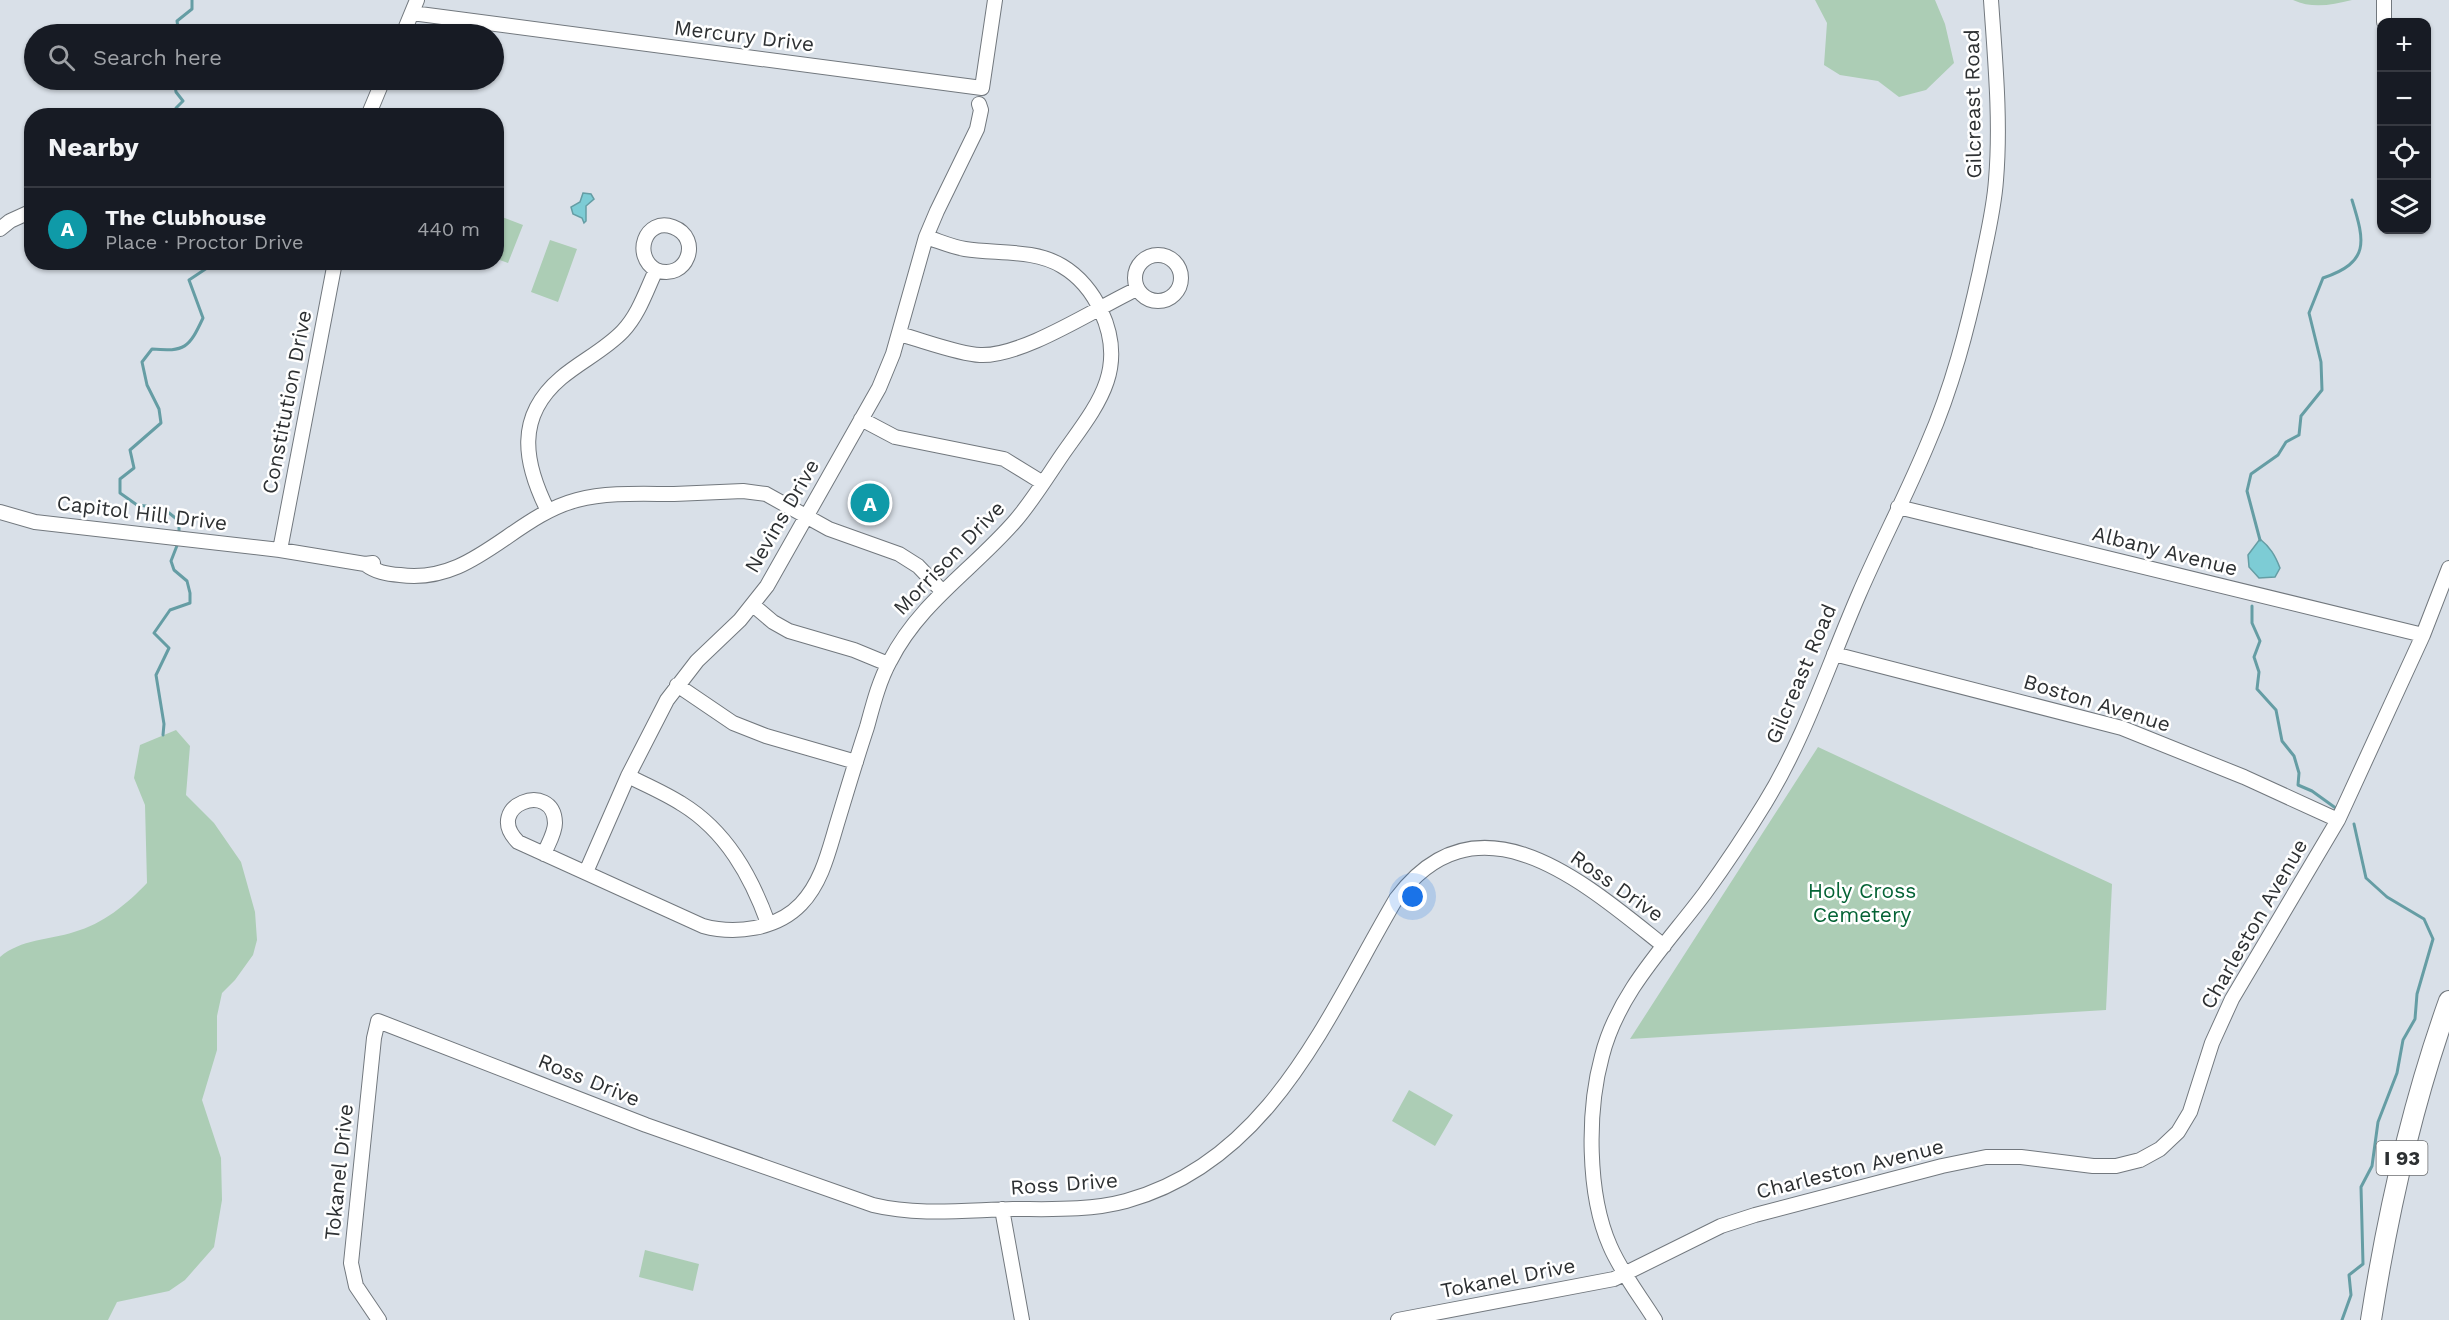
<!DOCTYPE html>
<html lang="en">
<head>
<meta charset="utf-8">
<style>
	:root { --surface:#171b24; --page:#242831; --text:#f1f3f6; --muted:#9ea1a6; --line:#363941; --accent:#38718b }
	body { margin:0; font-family:"Work Sans",sans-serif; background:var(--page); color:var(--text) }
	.controls { position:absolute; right:18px; top:18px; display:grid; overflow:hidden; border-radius:12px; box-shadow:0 2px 4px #0004 }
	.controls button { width:54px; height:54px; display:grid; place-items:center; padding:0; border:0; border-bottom:2px solid var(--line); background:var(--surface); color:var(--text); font:30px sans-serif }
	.you { position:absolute; left:1413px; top:897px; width:21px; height:21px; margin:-15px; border:4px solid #fff; border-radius:50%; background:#1a73e8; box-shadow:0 0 0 9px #1a73e833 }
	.badge { display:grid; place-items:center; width:39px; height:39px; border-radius:50%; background:var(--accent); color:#fff; font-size:20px; font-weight:700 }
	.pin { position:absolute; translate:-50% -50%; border:3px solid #fff; box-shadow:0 2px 6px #0006 }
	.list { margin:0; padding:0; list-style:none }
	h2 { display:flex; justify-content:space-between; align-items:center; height:78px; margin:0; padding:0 24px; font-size:26px }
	h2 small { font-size:20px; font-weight:400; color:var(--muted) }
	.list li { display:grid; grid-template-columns:39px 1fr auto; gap:18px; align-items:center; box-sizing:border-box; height:84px; padding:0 24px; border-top:2px solid var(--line) }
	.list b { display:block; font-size:22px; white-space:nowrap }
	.list p { margin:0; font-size:20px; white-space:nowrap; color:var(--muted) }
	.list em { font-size:20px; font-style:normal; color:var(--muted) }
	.icon { flex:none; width:33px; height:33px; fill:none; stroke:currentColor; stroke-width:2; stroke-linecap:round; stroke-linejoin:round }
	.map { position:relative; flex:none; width:2449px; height:1320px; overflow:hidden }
	.search { position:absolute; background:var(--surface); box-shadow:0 2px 4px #0004; left:24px; top:24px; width:480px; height:66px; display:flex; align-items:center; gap:15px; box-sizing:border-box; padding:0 21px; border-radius:33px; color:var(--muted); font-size:22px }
	.panel { position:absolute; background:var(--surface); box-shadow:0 2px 4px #0004; left:24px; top:108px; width:480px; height:162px; border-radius:24px }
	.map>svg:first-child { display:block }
	.green { fill:#accdb5 }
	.water { fill:#7dccd5; stroke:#659da4; stroke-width:1.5 }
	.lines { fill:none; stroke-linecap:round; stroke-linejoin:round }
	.stream { stroke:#659da4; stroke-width:3 }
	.minor-casing { stroke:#72787e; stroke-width:16 }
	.highway-casing { stroke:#72787e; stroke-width:22 }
	.minor { stroke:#fff; stroke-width:14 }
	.highway { stroke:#fff; stroke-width:20 }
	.labels { text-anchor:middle; stroke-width:5; stroke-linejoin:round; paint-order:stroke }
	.shield { fill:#fff; stroke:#6c6e70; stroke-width:1.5 }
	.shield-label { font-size:20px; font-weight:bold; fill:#2d3032 }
	.street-label { font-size:21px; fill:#2d3032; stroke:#fff }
	.park-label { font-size:21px; fill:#046335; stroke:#fff }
</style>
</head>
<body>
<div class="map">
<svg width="2449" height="1320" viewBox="0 0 2449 1320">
	<rect width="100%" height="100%" fill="#d9e0e8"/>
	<path class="green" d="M1815 0H1935L1945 24 1954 63 1926 90 1899 97 1878 81 1840 75 1824 65 1827 23Z
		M2293 0H2352C2331 5 2313 9 2293 0Z
		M502 217 523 225 508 263 497 259V232Z
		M550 240 577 249 558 302 531 292Z
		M176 730 190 746 186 795 214 823 241 862 255 912 257 940 253 955 235 980 222 993 217 1016V1050L202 1100 221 1158 222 1200 214 1247 185 1280 169 1291 117 1302 108 1320H0V957C21 939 49 940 74 932 103 924 127 904 147 883L145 805 134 778 140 745Z
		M1818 747 2112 884 2106 1010 1630 1039Z
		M1409 1090 1453 1115 1435 1146 1392 1121Z
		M645 1250 699 1264 693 1291 639 1277Z"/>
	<path class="water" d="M583 193 591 194 594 199 586 206V221L584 223 582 218 573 214 571 207 580 202Z
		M2260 539C2270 547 2275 555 2280 568L2275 577 2259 578 2249 567 2248 555Z"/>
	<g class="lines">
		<path class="stream" d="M179 34 177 21 192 9V0
			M174 116 176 108 183 101 176 92 174 80
			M179 534V521L163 508 137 505 120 493V479L134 468 130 450 161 423 159 409 147 385 142 362 152 349C185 352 189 348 203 318L189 280 216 262
			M2260 540 2247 491 2251 474 2278 455 2286 442 2299 435 2301 416 2322 390 2321 362 2309 313 2323 278C2370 262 2365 242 2352 200
			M2252 606V623L2260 641 2254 657 2259 672 2257 689 2276 710 2282 741 2294 756 2299 773 2298 785 2312 791 2337 809
			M163 735 164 724 156 675 169 648 154 633 170 610 190 603V593L187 581 174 570 171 561 178 543
			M2342 1320 2351 1295 2349 1275 2363 1264 2361 1187 2372 1166 2378 1122 2397 1073 2403 1040 2415 1019 2417 994 2433 939 2424 919 2387 897 2366 878 2354 824"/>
		<g class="minor-casing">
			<path id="minor" d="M2384 0V22
				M412 13 982 88 995 0
				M403 34 417 0
				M368 116 383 80
				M0 229 10 221 32 211
				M1135 278a23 23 0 1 1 46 0a23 23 0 1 1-46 0Z
				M899 334C922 340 958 354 980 355 1023 357 1096 308 1137 289
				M861 419 895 437 1004 459 1043 483
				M1898 507 2423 635
				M548 511C524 463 515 417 561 378 581 361 605 350 623 331 639 314 646 291 656 270 687 282 703 238 673 227 645 217 632 256 656 270
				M0 512 35 522 280 550 365 564 373 563
				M280 550 335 262
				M365 564C376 572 386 574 400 575 473 585 512 517 577 500 608 492 642 494 674 494 697 493 720 492 743 491L766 494 829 529 899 554 918 566 942 591
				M753 605 773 622 789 631 854 650 888 664
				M1834 654 2122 728 2244 777 2338 820
				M677 685 733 723 766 736 856 762
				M628 776C646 785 665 793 682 804 726 831 751 876 768 923
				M544 854C548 844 555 833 555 823 554 779 482 806 518 842L703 926C736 935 777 929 801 904 821 883 828 854 836 827 846 794 856 760 867 727 873 705 879 681 890 661 920 602 974 569 1016 520 1033 500 1047 477 1062 455 1095 408 1129 371 1101 311 1093 293 1079 276 1062 266 1034 249 996 254 965 249 952 247 939 241 926 237
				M586 872 628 776 667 700 697 661 740 620 767 586 879 388 893 354 926 237 937 211 977 129 981 110 979 104
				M1002 1209 1022 1320
				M379 1320 356 1286 351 1263 374 1038 378 1021 646 1125 873 1205C918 1216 967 1210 1013 1209 1050 1209 1089 1211 1126 1201 1271 1161 1327 1016 1396 899 1479 787 1587 885 1664 946
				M1398 1320 1614 1279 1721 1226 1755 1215 1942 1166 1986 1157H2021L2093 1166H2116L2140 1160 2160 1149 2178 1132 2190 1112 2212 1043 2232 999 2338 820 2423 635 2449 568
				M1655 1320C1640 1296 1621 1272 1610 1246 1587 1194 1587 1111 1602 1056 1618 992 1667 944 1705 893 1726 864 1746 834 1765 803 1805 738 1829 663 1859 594 1881 543 1907 494 1928 443 1952 388 1967 330 1980 271 1986 241 1994 210 1996 180 2001 120 1995 59 1991 0"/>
		</g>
		<g class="highway-casing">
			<path id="highway" d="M2371 1320C2388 1211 2412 1104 2449 1001"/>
		</g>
		<use href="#minor" class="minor"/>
		<use href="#highway" class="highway"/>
	</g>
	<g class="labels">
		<rect class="shield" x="2376.5" y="1141" width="51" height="34" rx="4.5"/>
		<g class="shield-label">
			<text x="2402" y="1165">I 93</text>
		</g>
		<g class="street-label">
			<text transform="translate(744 36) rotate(7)" y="7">Mercury Drive</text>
			<text transform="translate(1973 104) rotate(-91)" y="7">Gilcreast Road</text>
			<text transform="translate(287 402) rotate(-79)" y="7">Constitution Drive</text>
			<text transform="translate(142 513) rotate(7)" y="7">Capitol Hill Drive</text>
			<text transform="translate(782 516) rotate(-60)" y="7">Nevins Drive</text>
			<text transform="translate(2165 551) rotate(14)" y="7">Albany Avenue</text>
			<text transform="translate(949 558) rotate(-46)" y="7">Morrison Drive</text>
			<text transform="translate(1801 674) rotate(-67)" y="7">Gilcreast Road</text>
			<text transform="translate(2097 703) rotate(17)" y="7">Boston Avenue</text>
			<text transform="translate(1617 886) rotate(35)" y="7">Ross Drive</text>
			<text transform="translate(2254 924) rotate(-60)" y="7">Charleston Avenue</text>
			<text transform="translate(589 1080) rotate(22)" y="7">Ross Drive</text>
			<text transform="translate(1850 1169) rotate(-14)" y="7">Charleston Avenue</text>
			<text transform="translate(339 1172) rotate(-84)" y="7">Tokanel Drive</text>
			<text transform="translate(1064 1184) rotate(-4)" y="7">Ross Drive</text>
			<text transform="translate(1508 1278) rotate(-11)" y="7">Tokanel Drive</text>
		</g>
		<g class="park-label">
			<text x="1862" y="898">Holy Cross<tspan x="1862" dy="24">Cemetery</tspan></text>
		</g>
	</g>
</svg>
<div class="controls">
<button>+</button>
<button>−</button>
<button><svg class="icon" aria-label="locate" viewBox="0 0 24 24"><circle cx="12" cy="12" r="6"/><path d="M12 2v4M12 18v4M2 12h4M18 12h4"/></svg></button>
<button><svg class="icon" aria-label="layers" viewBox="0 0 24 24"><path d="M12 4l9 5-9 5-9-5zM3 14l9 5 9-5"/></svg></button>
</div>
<div class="you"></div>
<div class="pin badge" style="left:870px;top:503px;background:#0f9aa8">A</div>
<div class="search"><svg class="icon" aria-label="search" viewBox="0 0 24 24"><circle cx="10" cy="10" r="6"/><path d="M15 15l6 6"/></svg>Search here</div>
<section class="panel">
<h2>Nearby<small></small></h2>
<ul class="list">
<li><span class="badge" style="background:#0f9aa8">A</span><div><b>The Clubhouse</b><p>Place · Proctor Drive</p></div><em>440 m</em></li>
</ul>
</section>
</div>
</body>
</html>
